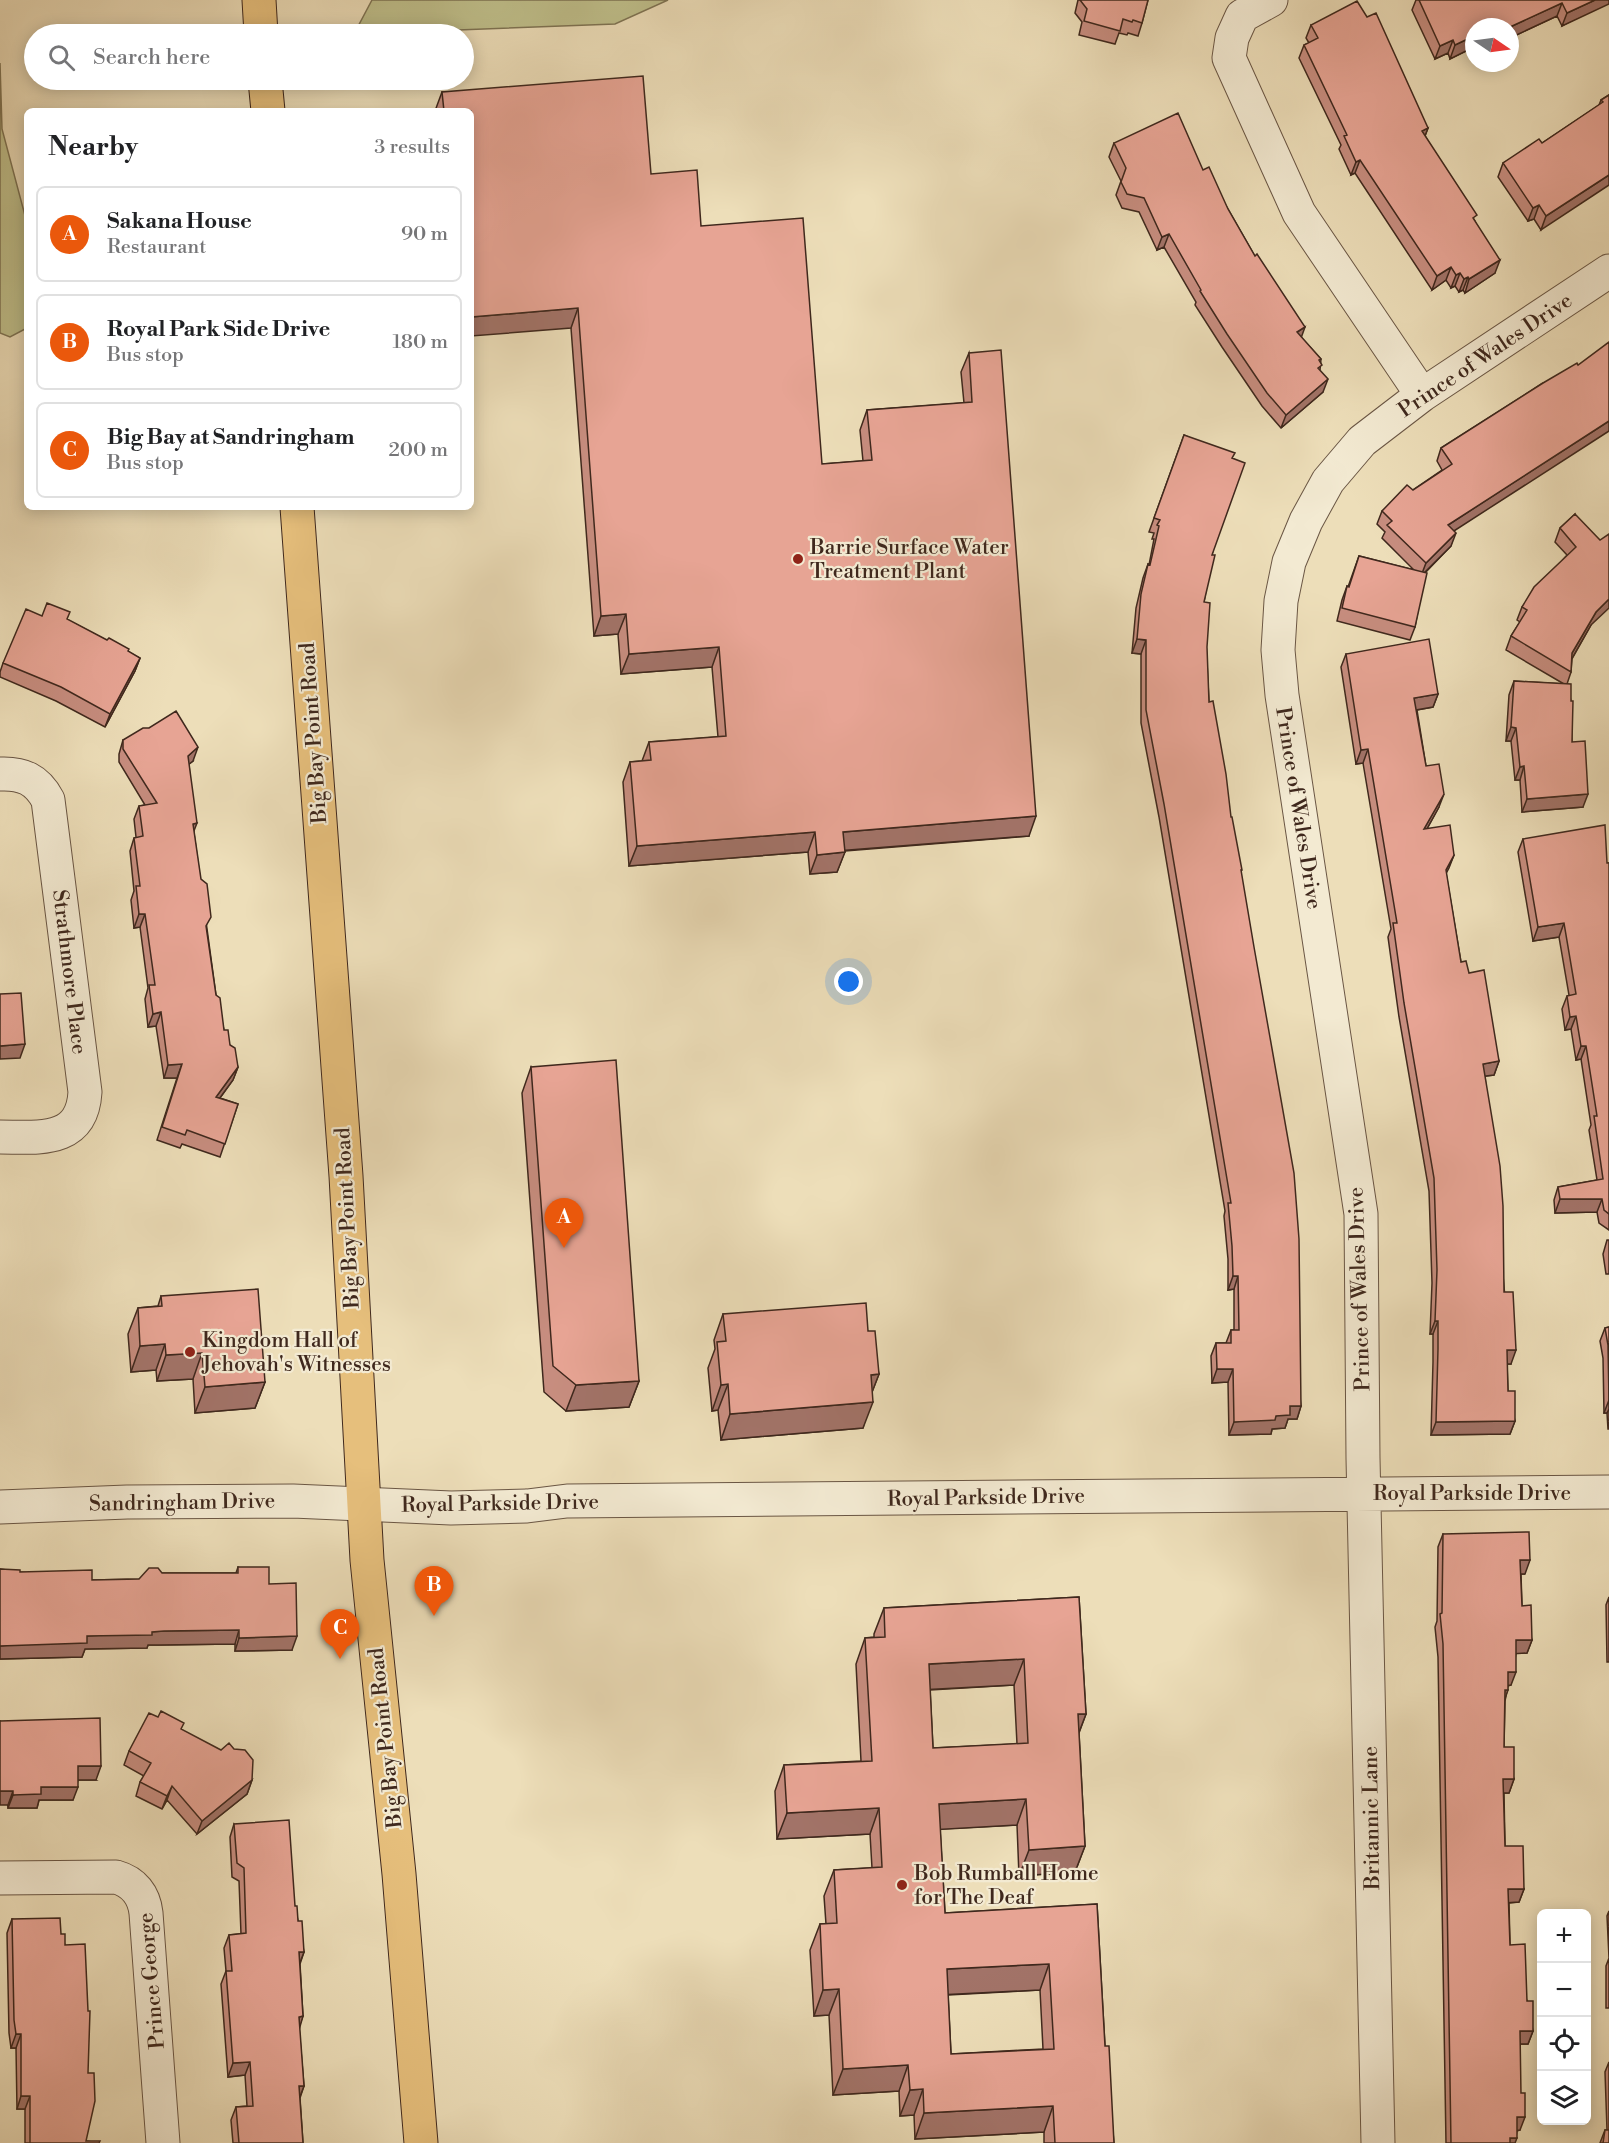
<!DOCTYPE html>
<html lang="en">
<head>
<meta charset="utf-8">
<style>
	:root { --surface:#fff; --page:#f2f2f2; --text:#202124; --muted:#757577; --line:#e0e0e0; --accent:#ea580c }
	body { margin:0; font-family:"Libre Bodoni",serif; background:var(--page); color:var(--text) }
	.controls { position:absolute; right:18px; bottom:18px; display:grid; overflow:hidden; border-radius:9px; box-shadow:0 3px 15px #0003 }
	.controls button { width:54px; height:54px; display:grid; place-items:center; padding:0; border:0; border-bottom:2px solid var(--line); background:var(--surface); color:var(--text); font:30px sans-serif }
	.compass { position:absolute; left:1465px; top:18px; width:54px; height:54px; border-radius:50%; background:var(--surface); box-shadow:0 3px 15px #0003; rotate:103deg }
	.you { position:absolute; left:849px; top:982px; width:21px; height:21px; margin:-15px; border:4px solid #fff; border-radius:50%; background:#1a73e8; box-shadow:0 0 0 9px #1a73e833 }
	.badge { display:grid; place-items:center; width:39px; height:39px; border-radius:50%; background:var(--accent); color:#fff; font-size:20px; font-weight:700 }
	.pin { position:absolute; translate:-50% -50px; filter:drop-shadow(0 2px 3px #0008) }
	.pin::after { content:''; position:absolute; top:32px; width:21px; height:18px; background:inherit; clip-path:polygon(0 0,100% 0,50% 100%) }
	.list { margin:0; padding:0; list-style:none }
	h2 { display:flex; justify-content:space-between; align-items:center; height:78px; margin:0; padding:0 24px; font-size:26px }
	h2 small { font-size:20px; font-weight:400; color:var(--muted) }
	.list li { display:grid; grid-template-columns:39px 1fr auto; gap:18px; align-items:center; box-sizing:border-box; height:96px; margin:0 12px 12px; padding:0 12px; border:2px solid var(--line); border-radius:9px }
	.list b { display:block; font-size:22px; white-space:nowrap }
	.list p { margin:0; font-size:20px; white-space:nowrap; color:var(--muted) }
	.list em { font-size:20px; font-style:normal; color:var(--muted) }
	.icon { flex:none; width:33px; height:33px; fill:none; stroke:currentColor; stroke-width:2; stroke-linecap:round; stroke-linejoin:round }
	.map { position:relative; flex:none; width:1609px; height:2143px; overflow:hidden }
	.search { position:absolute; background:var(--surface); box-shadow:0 3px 15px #0003; left:24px; top:24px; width:450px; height:66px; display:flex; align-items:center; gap:15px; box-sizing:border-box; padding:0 21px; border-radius:33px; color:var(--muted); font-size:22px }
	.panel { position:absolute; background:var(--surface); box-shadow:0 3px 15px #0003; left:24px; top:108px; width:450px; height:402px; border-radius:9px }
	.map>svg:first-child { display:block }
	.green { fill:#bfbf8b; stroke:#7f7454; stroke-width:1.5 }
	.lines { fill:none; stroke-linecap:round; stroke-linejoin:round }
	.street-casing { stroke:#6a5644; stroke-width:35 }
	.primary-casing { stroke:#3f281d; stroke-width:35 }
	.street { stroke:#f3ead2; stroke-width:33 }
	.primary { stroke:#e6bf7c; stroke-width:33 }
	.wall { fill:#c78d7f; stroke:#3f281d; stroke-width:1.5; fill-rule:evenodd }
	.shaded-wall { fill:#a27368; stroke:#3f281d; stroke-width:1.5 }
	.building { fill:#e7a494; stroke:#3f281d; stroke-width:1.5; fill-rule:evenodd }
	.poi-dot { fill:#8f2418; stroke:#f3ead2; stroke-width:2 }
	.labels { text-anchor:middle; stroke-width:4.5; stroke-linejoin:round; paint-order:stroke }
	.street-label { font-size:21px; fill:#3f281d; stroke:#f3ead2 }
	.poi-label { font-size:21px; fill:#3f281d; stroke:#f3ead2; text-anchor:start }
</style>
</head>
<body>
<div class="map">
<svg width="1609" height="2143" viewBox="0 0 1609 2143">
	<rect width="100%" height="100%" fill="#eddeb9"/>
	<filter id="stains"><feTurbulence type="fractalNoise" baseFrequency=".00333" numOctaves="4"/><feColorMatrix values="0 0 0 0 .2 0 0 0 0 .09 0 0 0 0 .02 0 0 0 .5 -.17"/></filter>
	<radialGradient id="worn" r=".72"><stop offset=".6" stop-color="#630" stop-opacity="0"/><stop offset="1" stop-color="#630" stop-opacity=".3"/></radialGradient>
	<path class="green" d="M372 0H668L615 24 354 34Z
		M0 63 2 129 27 223V328L10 337 0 333Z"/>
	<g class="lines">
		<g class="street-casing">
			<path id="street" d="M1271 0 1242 16 1232 38 1229 58 1299 213 1422 395
				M0 774C22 773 37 779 48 800L85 1092C82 1144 38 1137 0 1137
				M0 1507 127 1502 293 1501 451 1508 527 1506 567 1501 1609 1492
				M0 1878 116 1877C134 1882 144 1895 146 1913L163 2143
				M1378 2143 1363 1458 1361 1214 1282 695 1278 650 1281 601 1289 562 1306 521 1328 481 1362 441 1422 395 1609 271"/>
		</g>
		<g class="primary-casing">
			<path id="primary" d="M259 0 261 34
				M265 80 268 111
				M297 507 346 1176 367 1560 399 1874 421 2143"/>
		</g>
		<use href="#street" class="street"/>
		<use href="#primary" class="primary"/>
	</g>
	<path class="wall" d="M1078 0H1148L1142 23 1138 36 1128 33 1127 35 1119 33 1115 44 1079 35 1082 22 1075 13Z
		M1416 0H1609L1562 26 1557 16 1510 38V27H1474V47L1450 59 1448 53 1435 59 1412 10Z
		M1311 25 1428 128 1425 136 1475 221 1495 273 1465 293 1463 290 1459 292 1455 286 1451 288 1446 280 1432 290 1355 173 1351 175 1339 149 1341 145 1299 58 1304 45 1309 43 1306 38Z
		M442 92 651 174 701 226 822 464 863 461 860 430 867 410 964 403 961 372 969 353 1029 836 845 851 837 872 810 874 808 852 629 866 623 782 630 762 642 761 649 742 718 737 712 667 621 674 618 634 594 636 571 328 471 111H435Z
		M1609 95 1541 230 1534 219 1528 221 1498 177 1503 163 1542 143 1599 105 1601 100Z
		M1114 143 1203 170 1228 209 1301 337 1321 359 1320 370 1323 392 1281 428 1262 406 1222 347 1195 305 1196 302 1164 247 1157 250 1139 212 1122 208 1116 195 1121 181 1109 157Z
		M1543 383 1454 531 1451 546 1425 573 1415 627 1410 640 1337 621 1342 600 1347 586 1348 587 1359 556 1414 570 1382 538 1385 532 1377 524 1382 511 1442 470 1437 461 1441 448Z
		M1184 435 1233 459 1212 555 1204 602 1209 702 1241 873 1301 1406 1297 1419H1288L1285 1428 1272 1429 1271 1434 1229 1435 1228 1382 1212 1383 1211 1356 1216 1343H1226L1231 1330H1234V1289L1228 1290V1259L1224 1216 1225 1211 1159 817 1141 723V654L1132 653 1136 608 1143 578 1148 564 1149 565 1154 539H1152L1154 533 1149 532Z
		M1575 514 1591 625 1572 659 1571 672 1567 684 1571 701 1572 742 1583 807 1522 812 1520 780H1515L1511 741H1506L1509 695 1514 681 1564 684 1506 650 1511 636 1520 622 1517 620 1522 607 1567 555 1555 542 1560 528Z
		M42 616 68 620 140 658 135 671 105 727 56 701 0 677V672L3 663Z
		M1346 654 1438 694 1433 707 1417 710 1426 766 1439 807 1427 829 1454 855 1446 873 1461 962 1469 973 1499 1061 1494 1075 1485 1076 1511 1364H1507L1508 1391 1515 1421 1510 1434 1431 1435 1433 1362V1334H1430L1432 1283 1429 1191 1399 1017 1388 937 1391 929 1363 763 1356 764 1341 667Z
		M123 740 193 761 189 764 194 833 216 995 224 1030 238 1067 233 1080 220 1098 238 1104 220 1157 182 1144 180 1148 157 1140 177 1078H164L156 1026 148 1027 145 999 148 988 140 927 134 928 131 900 134 891 130 851 134 838 136 837 134 819 139 806 145 805 119 762V754Z
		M1523 839 1607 863H1609V1230L1599 1223 1597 1212 1555 1213 1554 1200 1558 1187 1597 1180 1589 1130 1591 1125 1581 1059 1576 1060 1571 1029 1565 1030 1562 1009 1567 996 1569 995 1559 937 1533 941 1518 852Z
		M531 1067 639 1381 629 1407 566 1411 544 1392 522 1093Z
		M1607 1240H1609V1274H1606L1603 1254Z
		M161 1296 265 1382 255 1408 195 1413 193 1379 157 1381 156 1370 131 1372 128 1334 138 1308 158 1306Z
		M723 1314 868 1331 879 1374 872 1392 863 1428 721 1440 718 1410 712 1411 708 1368 715 1349 714 1340Z
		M1609 1327V1429H1608L1607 1413H1604L1603 1358 1600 1341 1605 1328Z
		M1443 1534 1525 1574H1521L1522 1606 1532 1640 1527 1653H1516L1511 1685 1508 1686 1505 1701 1504 1747 1514 1779 1509 1793H1504L1505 1846 1524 1889 1519 1902 1509 1903 1510 1945 1527 2001 1533 2031 1528 2044H1520V2130L1517 2131 1515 2143H1446L1438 1657 1435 1627 1437 1621 1438 1547Z
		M238 1567 269 1584 292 1650 235 1651V1644L159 1645H148L147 1648 85 1649 82 1657 0 1659V1569L20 1572 92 1580 139 1579 162 1573H236Z
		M1079 1597 1086 1714 1079 1733 1085 1846 1075 1872 1019 1876 1017 1825 940 1829 945 1913 1097 1904 1105 2046 1114 2143H1044V2132L915 2139 914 2115 900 2116 899 2091 833 2095 829 2015 814 2016 810 1950 820 1924H826L824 1896 834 1870 872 1868 870 1834 777 1839 775 1791 784 1765 861 1761 856 1664 865 1638 874 1637V1634L884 1608ZM1014 1685 1017 1744 933 1748 930 1690ZM1040 1990 1043 2049 951 2054 948 1995Z
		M1609 1597V1662H1607L1606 1605Z
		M0 1721 96 1780H78L73 1800H39L37 1808H8Z
		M182 1730 252 1780 247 1794 197 1834 167 1800 162 1809 136 1796 140 1782 144 1776 124 1765 129 1751Z
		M234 1824 295 1906 298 1921 304 1952 300 1964 303 2016 299 2027 304 2086 300 2098 303 2143H233L231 2120 236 2107 247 2106 245 2075 228 2077 221 1984 226 1971 224 1948 229 1935 241 1934 239 1881 232 1877 230 1837Z
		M1609 1911V2008H1606V1966L1609 1958 1607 1916Z
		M12 1919 61 1934 65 1945 86 2141 99 2143H25V2109H17L16 2048H11L9 2033 7 1933Z
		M1609 2062V2143H1600L1605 2130H1607L1605 2072Z"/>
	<path class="shaded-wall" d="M1595 0H1609V4L1562 26 1567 13Z
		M1562 3 1557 16 1510 38V27Z
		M1474 36V47L1450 59 1455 45Z
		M1453 40 1448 53 1435 59 1440 46Z
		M1428 128 1423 141 1422 131Z
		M1360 160 1355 173 1351 175 1356 162Z
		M1609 175V185L1541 230 1546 216Z
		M1539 205 1534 219 1528 221 1533 208Z
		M1169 234 1164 247 1157 250 1162 237Z
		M1500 260 1495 273 1465 293 1469 279Z
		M1451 267 1446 280 1432 290 1437 276Z
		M1460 273 1455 286 1451 288 1456 275Z
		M1468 277 1463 290 1459 292 1464 279Z
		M578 308 571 328 471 336V317Z
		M1305 327 1300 341 1297 332Z
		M1328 379 1323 392 1281 428 1286 415Z
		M1609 421V431L1443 538 1448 525Z
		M1456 533 1451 546 1421 576 1426 563Z
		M1609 599V608L1591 625 1567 667 1572 653 1596 612Z
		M626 614 618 634 594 636 601 616Z
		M1137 639 1146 640 1141 654 1132 653Z
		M719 647 712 667 621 674 629 654Z
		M140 658 135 671 105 727 110 714Z
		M1438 694 1433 707 1410 711 1414 698Z
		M1511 727 1516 728 1511 741H1506Z
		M198 747 193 761 183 769 188 756Z
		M1368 749 1363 763 1356 764 1361 750Z
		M1524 766 1520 780H1515L1520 767Z
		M1444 794 1439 807 1419 843 1424 829Z
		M1588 794 1583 807 1522 812 1527 799Z
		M1036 816 1029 836 836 851 843 832Z
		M197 823 192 836 193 824Z
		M815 832 808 852 629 866 637 846Z
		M845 852 837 872 810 874 817 855Z
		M1454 855 1449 868 1441 883 1446 870Z
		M139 914H145L140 927 134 928Z
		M1564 923 1559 937 1533 941 1538 927Z
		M161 1012 156 1026 148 1027 153 1014Z
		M1576 1016 1571 1029 1565 1030 1570 1017Z
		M25 1044 20 1058 0 1059V1046Z
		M1581 1046H1586L1581 1059 1576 1060Z
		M1499 1061 1494 1075 1478 1077 1483 1064Z
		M182 1064 177 1078H164L168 1065Z
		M238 1067 233 1080 211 1110 216 1097Z
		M1560 1199H1602L1597 1212 1555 1213Z
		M1233 1276H1238L1234 1289 1228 1290Z
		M1435 1321H1438L1433 1334H1430Z
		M165 1344 156 1370 131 1372 140 1346Z
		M1507 1350H1516L1511 1364H1502Z
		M202 1353 193 1379 157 1381 166 1355Z
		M1217 1369H1233L1228 1382 1212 1383Z
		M879 1374 869 1400 871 1375Z
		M639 1381 629 1407 566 1411 576 1385Z
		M265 1382 255 1408 195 1413 205 1387Z
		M728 1384 718 1410 712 1411 721 1385Z
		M1609 1400V1409L1607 1413H1604Z
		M873 1402 863 1428 721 1440 730 1414Z
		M1290 1406H1301L1297 1419H1288L1285 1428 1272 1429 1271 1434 1229 1435 1234 1422 1276 1416Z
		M1515 1421 1510 1434 1431 1435 1436 1422Z
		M1520 1560H1530L1525 1574H1516Z
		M239 1630 235 1644 159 1645H148L147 1648 85 1649 82 1657 0 1659V1646L87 1636 164 1631Z
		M297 1636 292 1650 235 1651 239 1638Z
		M1516 1640H1532L1527 1653 1511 1654Z
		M1024 1659 1014 1685 919 1690 929 1664Z
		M1508 1672H1516L1511 1685 1503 1686Z
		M1505 1690H1508L1503 1704Z
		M1078 1714H1086L1076 1740Z
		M78 1766H101L96 1780H73Z
		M1503 1779H1514L1509 1793H1498Z
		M252 1780 247 1794 197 1834 202 1821Z
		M172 1786 167 1800 162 1809 167 1796Z
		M41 1787H78L73 1800H39L37 1808H8L13 1795Z
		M0 1791H13L8 1805H0Z
		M1026 1799 1017 1825 930 1830 939 1804Z
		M879 1808 870 1834 777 1839 787 1813Z
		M1085 1846 1075 1872 1019 1876 1029 1850Z
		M1508 1889H1524L1519 1902 1504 1903Z
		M299 1952H304L299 1965Z
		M1049 1964 1040 1990 938 1995 947 1969Z
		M839 1989 829 2015 814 2016 823 1990Z
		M303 2016 299 2030V2017Z
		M1520 2031H1533L1528 2044H1515Z
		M16 2034H21L16 2048H11Z
		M250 2062 245 2075 228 2077 233 2063Z
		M908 2065 899 2091 833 2095 843 2069Z
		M299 2086H304L299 2099Z
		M923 2089 914 2115 900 2116 910 2090Z
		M21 2096H30L25 2109H17Z
		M1053 2106 1044 2132 915 2139 924 2113Z
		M1517 2117H1525L1520 2130 1512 2131Z
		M1510 2138H1517L1515 2143H1508Z"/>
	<path class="building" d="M1080 0H1148L1142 23 1133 20 1132 22 1123 19 1120 31 1084 21 1087 9Z
		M1419 0H1595L1567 13 1562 3 1510 27H1501L1500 24 1494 27H1474V36L1455 45 1453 40 1440 46Z
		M1357 1 1367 17 1376 13 1428 128 1422 131 1477 215 1473 218 1500 260 1469 279 1468 277 1464 279 1460 273 1456 275 1451 267 1437 276 1360 160 1356 162 1344 136 1347 135 1304 45 1318 38 1311 25Z
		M643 76 651 174 697 170 701 226 803 218 822 464 872 460 867 410 972 402 969 353 1001 350 1036 816 843 832 845 852 817 855 815 832 637 846 630 762 651 760 649 742 726 736 719 647 629 654 626 614 601 616 578 308 471 317V111H444L442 92Z
		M1609 95V175L1546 216 1539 205 1533 208 1503 163 1539 139 1542 143 1603 102 1601 100Z
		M1178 113 1203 170 1209 167 1228 209 1255 256 1257 254 1305 327 1297 332 1321 359 1319 360 1322 365 1318 368 1328 379 1286 415 1267 393 1227 334 1200 291 1201 290 1169 234 1162 237 1144 198 1127 194 1121 182 1126 168 1114 143Z
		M1609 342V421L1448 525 1456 533 1426 563 1387 525 1392 521 1382 511 1407 485 1413 490 1452 464 1441 448 1543 383 1577 363 1578 365Z
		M1184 435 1235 453 1232 458 1245 463 1212 555H1215L1204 602 1210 603 1207 647 1209 702 1213 701 1226 774 1231 817H1232L1242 870H1241L1254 947 1294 1173 1299 1239 1301 1406H1290V1415L1276 1416 1275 1420 1234 1422 1233 1369H1217L1216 1343H1231V1330H1239L1238 1276H1233L1232 1246 1228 1203H1231L1164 804 1146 710V640L1137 639 1141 594 1148 564 1150 565 1159 526 1157 525 1160 520 1154 518Z
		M1575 514 1600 540 1609 534V599L1596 612 1572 653 1571 672 1511 636 1527 610 1522 607 1534 587 1576 547 1560 528Z
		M1359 556 1427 573 1415 627 1342 608 1347 586 1349 587Z
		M47 603 70 612 67 619 107 640 109 638 129 649 128 651 140 658 110 714 61 687 3 663 26 609 42 616Z
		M1429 639 1438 694 1414 698 1426 766 1439 764 1444 794 1424 829 1450 825 1454 855 1446 870 1461 962 1466 961 1469 973 1484 970 1499 1061 1483 1064 1500 1166 1503 1206 1504 1292H1513L1516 1350H1507L1508 1391H1515V1421L1436 1422 1438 1349V1321H1435L1437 1270 1434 1178 1404 1003 1393 923H1397L1368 749 1361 750 1346 654Z
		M1514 681 1571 684V701H1573L1572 742 1585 741 1588 794 1527 799 1524 766 1520 767 1516 728 1511 727Z
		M176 711 198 747 188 756 197 823 193 824 201 879 207 884 211 917 206 926 216 995 220 998 224 1030H228L230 1045 235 1048 238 1067 216 1097 238 1104 225 1144 187 1130 185 1135 162 1127 182 1064 168 1065 161 1012 153 1014 149 985H155L145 914H139L136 886H140L134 838 143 836 139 806 157 803 123 749V740L143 728H149Z
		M1605 825 1607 863H1609V1214L1604 1210 1602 1199H1560L1558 1187 1603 1179 1594 1116H1597L1586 1046H1581L1576 1016 1570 1017 1567 996 1576 994 1564 923 1538 927 1523 839Z
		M21 993 25 1044 0 1046V994Z
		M616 1060 639 1381 576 1385 553 1366 531 1067Z
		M258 1289 265 1382 205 1387 202 1353 166 1355 165 1344 140 1346 138 1308 162 1306 161 1296Z
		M866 1303 868 1331H875L879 1374 871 1375 873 1402 730 1414 728 1384 721 1385 717 1342 726 1341 723 1314Z
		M1609 1327V1400L1608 1345 1605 1328Z
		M1529 1532 1530 1560H1520L1522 1606 1531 1605 1532 1640H1516V1672H1508V1690H1505L1504 1747H1514V1779H1503L1505 1846H1523L1524 1889H1508L1510 1945 1525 1944 1527 2001H1533V2031H1520L1521 2093H1525V2117H1517V2138H1510V2143H1451L1443 1644 1440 1614 1442 1613 1443 1534Z
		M238 1567H269V1584L296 1583 297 1636 239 1638V1630L164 1631 152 1632V1635L87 1636V1643L0 1646V1569L20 1570V1572L92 1570V1580L139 1579 149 1568H158L162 1573H238Z
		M1079 1597 1086 1714H1078L1085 1846 1029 1850 1026 1799 939 1804 945 1913 1097 1904 1105 2046H1109L1114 2143H1055L1053 2106 924 2113 923 2089 910 2090 908 2065 843 2069 839 1989 823 1990 820 1924 837 1923 834 1870 882 1867 879 1808 787 1813 784 1765 872 1761 865 1638 885 1637 884 1608ZM1024 1659 1028 1743 933 1748 929 1664ZM1049 1964 1054 2049 951 2054 947 1969Z
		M161 1711 184 1723 181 1729 221 1750 229 1743 234 1749 245 1750 253 1760 252 1780 202 1821 172 1786 167 1796 140 1782 151 1763 129 1751 149 1713 158 1717Z
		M100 1718 101 1766H78V1787H41V1794L13 1795V1791H0V1721Z
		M289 1820 295 1906H297L298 1921H302L304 1952H299L303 2016 299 2017 304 2086H299L303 2143H239L236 2107 253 2106 250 2062 233 2063 226 1971H232L229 1935 246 1933 244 1868 237 1863 234 1824Z
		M60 1918 61 1934H65V1945L85 1944 88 2011H90L88 2073H94L95 2101 86 2141H100L99 2143H30V2096H21V2034H16L14 2020 12 1919Z
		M1605 2130H1609V2143H1603Z"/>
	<g class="poi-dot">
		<circle cx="798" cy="559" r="6"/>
		<circle cx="190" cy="1352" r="6"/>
		<circle cx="902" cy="1885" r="6"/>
	</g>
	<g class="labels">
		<g class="street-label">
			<text transform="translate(1485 355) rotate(-34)" y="7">Prince of Wales Drive</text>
			<text transform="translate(313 733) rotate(-94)" y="7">Big Bay Point Road</text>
			<text transform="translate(1299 808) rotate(81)" y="7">Prince of Wales Drive</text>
			<text transform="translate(70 972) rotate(83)" y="7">Strathmore Place</text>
			<text transform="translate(347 1218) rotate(-93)" y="7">Big Bay Point Road</text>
			<text transform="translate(1359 1289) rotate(-92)" y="7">Prince of Wales Drive</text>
			<text x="1472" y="1500">Royal Parkside Drive</text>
			<text transform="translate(986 1497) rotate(-1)" y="7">Royal Parkside Drive</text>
			<text transform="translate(182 1502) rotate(-1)" y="7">Sandringham Drive</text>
			<text transform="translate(500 1503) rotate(-1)" y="7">Royal Parkside Drive</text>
			<text transform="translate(385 1738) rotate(-96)" y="7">Big Bay Point Road</text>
			<text transform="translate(1371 1818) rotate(-91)" y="7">Britannic Lane</text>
			<text transform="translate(151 1981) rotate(-95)" y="7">Prince George</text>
		</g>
		<g class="poi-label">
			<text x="810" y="554">Barrie Surface Water<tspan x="810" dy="24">Treatment Plant</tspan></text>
			<text x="202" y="1347">Kingdom Hall of<tspan x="202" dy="24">Jehovah's Witnesses</tspan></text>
			<text x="914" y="1880">Bob Rumball Home<tspan x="914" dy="24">for The Deaf</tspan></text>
		</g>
	</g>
	<rect width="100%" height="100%" filter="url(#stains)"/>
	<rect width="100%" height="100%" fill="url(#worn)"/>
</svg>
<div class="controls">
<button>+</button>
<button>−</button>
<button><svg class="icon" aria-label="locate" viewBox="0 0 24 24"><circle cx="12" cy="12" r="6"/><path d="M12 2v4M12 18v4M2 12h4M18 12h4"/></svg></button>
<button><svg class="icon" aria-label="layers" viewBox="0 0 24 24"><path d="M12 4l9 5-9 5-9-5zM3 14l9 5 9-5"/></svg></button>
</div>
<svg class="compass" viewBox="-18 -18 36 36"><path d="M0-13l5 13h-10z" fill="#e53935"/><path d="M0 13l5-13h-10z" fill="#757577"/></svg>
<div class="you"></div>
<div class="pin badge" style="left:564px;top:1248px">A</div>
<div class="pin badge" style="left:434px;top:1616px">B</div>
<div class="pin badge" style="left:340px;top:1659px">C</div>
<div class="search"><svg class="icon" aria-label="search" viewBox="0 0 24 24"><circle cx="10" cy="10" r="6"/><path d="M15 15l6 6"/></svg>Search here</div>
<section class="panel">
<h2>Nearby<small>3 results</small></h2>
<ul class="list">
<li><span class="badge">A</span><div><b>Sakana House</b><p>Restaurant</p></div><em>90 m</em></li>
<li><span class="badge">B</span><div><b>Royal Park Side Drive</b><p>Bus stop</p></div><em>180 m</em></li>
<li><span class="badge">C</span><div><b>Big Bay at Sandringham</b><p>Bus stop</p></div><em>200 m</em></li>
</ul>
</section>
</div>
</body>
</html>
